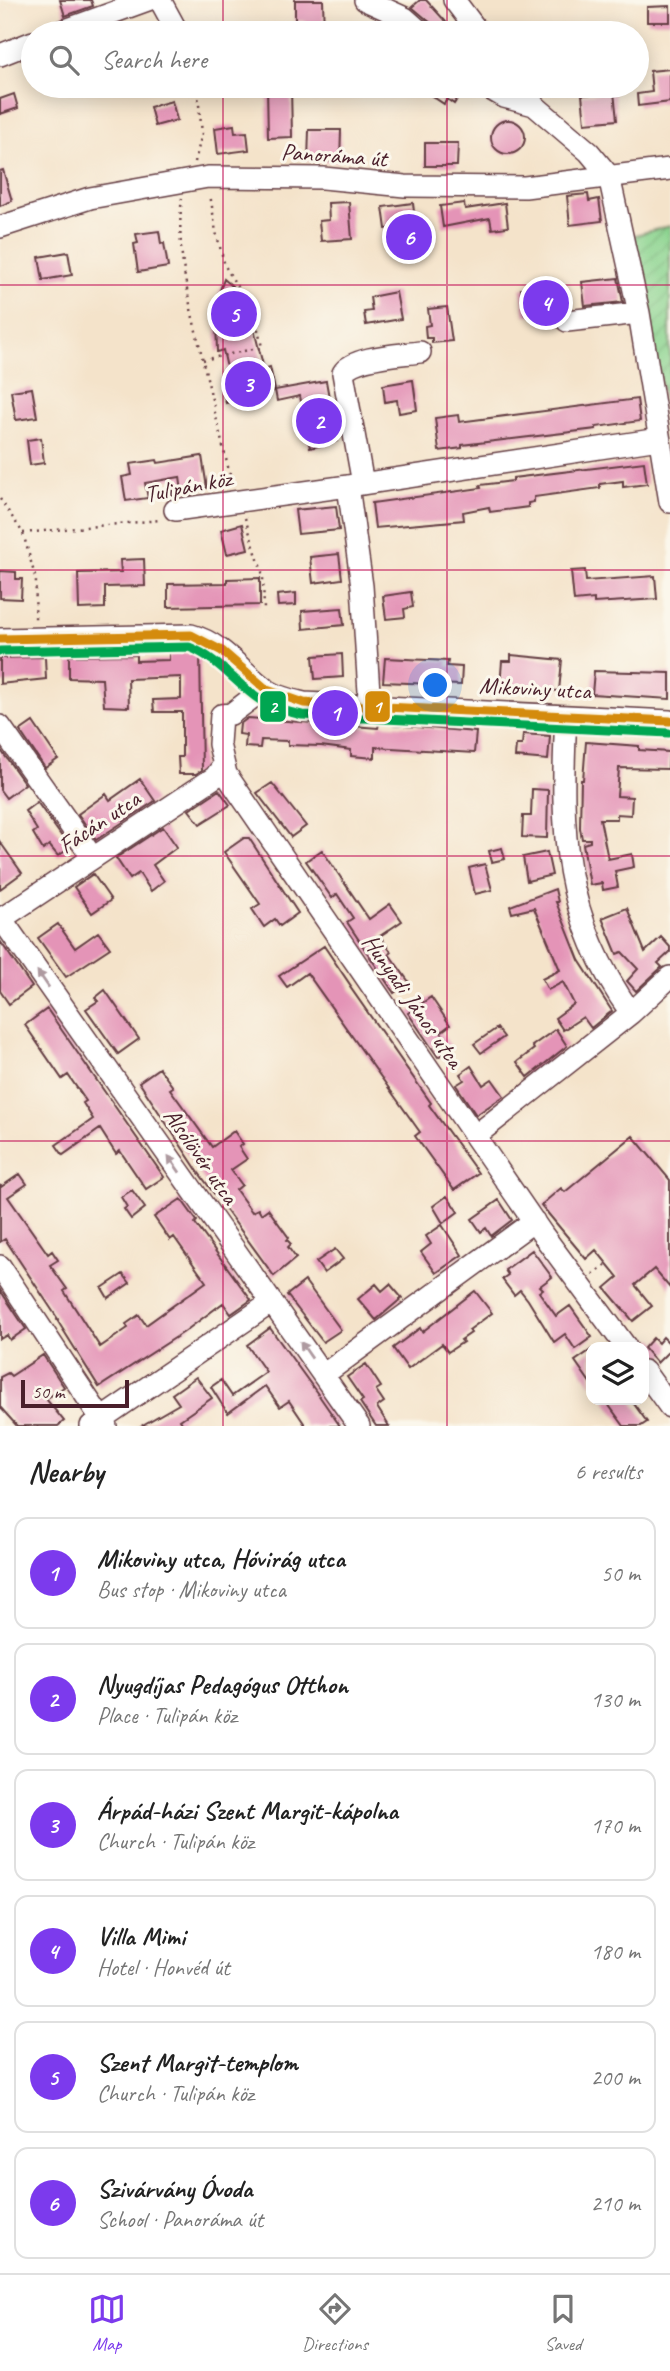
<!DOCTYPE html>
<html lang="en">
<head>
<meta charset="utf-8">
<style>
	:root { --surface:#fff; --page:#f6f6f6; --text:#222; --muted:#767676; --line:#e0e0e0; --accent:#7c3aed }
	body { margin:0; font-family:Caveat,sans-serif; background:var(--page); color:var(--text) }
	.controls { position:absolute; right:21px; bottom:21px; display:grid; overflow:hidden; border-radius:14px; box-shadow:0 4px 18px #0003 }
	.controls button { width:63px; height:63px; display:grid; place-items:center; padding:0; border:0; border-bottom:2px solid var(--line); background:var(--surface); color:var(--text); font:35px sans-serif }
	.scale { position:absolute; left:21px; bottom:18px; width:108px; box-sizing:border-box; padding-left:7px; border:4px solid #4a1f2b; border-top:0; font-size:19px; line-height:24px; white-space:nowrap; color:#4a1f2b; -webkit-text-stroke:5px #fbf7ec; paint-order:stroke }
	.you { position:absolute; left:436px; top:686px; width:24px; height:24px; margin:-18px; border:5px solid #fff; border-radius:50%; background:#1a73e8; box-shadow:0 0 0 10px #1a73e833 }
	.badge { display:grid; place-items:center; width:46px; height:46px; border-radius:50%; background:var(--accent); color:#fff; font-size:23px; font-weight:700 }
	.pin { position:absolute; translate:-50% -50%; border:4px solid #fff; box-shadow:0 2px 7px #0006 }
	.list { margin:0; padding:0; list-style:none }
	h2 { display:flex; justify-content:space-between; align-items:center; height:91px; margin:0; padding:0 28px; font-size:30px }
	h2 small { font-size:23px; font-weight:400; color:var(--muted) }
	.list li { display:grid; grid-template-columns:46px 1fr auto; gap:21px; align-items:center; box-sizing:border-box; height:112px; margin:0 14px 14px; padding:0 14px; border:2px solid var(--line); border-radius:14px }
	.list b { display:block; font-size:26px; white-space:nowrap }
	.list p { margin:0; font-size:23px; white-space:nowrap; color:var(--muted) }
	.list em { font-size:23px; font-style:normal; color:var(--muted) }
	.icon { flex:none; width:38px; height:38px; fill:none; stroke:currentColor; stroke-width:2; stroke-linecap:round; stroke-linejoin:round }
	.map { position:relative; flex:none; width:670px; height:1426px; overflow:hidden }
	.search { position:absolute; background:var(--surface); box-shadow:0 4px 18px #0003; left:21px; right:21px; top:21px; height:77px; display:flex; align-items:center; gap:18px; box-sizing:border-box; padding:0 24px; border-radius:38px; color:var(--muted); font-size:26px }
	.sheet { height:847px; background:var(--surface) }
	nav { display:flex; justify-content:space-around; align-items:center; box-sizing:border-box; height:98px; border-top:2px solid var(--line); background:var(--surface); font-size:19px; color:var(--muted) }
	nav a { display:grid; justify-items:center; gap:4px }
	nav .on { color:var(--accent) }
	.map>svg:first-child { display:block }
	.garden { fill:url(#garden-furrows); stroke:#6b7a5e; stroke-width:2 }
	.building { fill:#e494b7 }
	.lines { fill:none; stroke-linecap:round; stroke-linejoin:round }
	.minor-casing { stroke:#643c43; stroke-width:24 }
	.path { stroke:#643c43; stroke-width:2.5; stroke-dasharray:2 5; stroke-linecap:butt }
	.minor { stroke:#fff; stroke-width:21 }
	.bus-1-casing { stroke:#fbf7ec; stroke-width:14 }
	.bus-2-casing { stroke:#fbf7ec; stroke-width:14 }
	.bus-1 { stroke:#d48b09; stroke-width:9 }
	.bus-2 { stroke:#00a651; stroke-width:9 }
	.oneway { fill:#ae9aa0 }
	.grid { fill:none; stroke:#c2185b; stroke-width:2; stroke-opacity:0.55 }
	.labels { text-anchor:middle; stroke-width:6; stroke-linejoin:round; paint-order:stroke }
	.street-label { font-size:24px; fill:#4a1f2b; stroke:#fbf7ec }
	.line-badge { stroke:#fbf7ec; stroke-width:2.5 }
	.badge-label { font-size:19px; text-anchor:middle; font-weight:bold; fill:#fff }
</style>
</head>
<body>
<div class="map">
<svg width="670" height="1426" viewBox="0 0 670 1426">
	<defs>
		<pattern id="garden-furrows" width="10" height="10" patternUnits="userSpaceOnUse" patternTransform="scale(1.75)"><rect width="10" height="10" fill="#8cd490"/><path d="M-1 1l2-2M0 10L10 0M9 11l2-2" fill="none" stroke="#7ab67c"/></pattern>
	</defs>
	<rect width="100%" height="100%" fill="#fbf7ec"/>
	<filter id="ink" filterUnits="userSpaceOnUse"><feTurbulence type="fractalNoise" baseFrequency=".0143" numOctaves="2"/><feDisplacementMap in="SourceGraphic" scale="14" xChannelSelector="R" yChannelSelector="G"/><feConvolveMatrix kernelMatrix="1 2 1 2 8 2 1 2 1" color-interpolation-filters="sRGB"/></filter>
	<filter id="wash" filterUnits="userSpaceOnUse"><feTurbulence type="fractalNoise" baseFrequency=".00686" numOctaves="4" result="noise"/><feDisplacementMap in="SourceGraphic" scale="28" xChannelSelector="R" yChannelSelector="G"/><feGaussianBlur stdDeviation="1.57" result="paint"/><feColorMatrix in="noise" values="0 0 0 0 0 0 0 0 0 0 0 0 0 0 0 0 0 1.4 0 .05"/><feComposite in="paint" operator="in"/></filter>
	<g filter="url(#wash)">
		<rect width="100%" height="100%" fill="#f4e3ca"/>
		<path class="garden" d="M670 226V428L631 236Z"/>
		<g id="blocks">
			<path class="building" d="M60 0H91L93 6 65 16Z
				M295 0H323L324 33H305V21H295Z
				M420 0H426L446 22 435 32 431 23 412 7Z
				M670 6V22H647V7Z
				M670 69V102L638 106 637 94 652 92 650 71Z
				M267 86H291L292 137 268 138Z
				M417 86H465L454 104 447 99 444 104Z
				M614 92 617 120 585 123 582 95Z
				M14 94 18 108 0 114V99Z
				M172 101 177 120 155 126 150 107Z
				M491 137a17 17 0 1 1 34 0a17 17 0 1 1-34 0Z
				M234 125 235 133 247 132 249 150 218 154 215 128Z
				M309 130H341L340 162 308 161Z
				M425 143H458L457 166H425Z
				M3 170 12 201 0 206V171Z
				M588 194 589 201 599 199 602 221 570 225 567 196Z
				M349 202 352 239 321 241 319 221 329 220 328 203Z
				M413 203 417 239 399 241 397 228 386 229 383 207Z
				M464 203 465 209 505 203 508 227 492 229 490 218 443 227 440 206Z
				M159 231 161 244 164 243 168 267 138 272 134 244 138 243 136 234Z
				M68 252 72 275 43 280 39 257Z
				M618 278 623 302 585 306 582 282Z
				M224 279 239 292 249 310 264 369 270 367 275 390 226 403 220 379 229 377 223 350 217 352 216 318 218 296Z
				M553 285 557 311 525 315 521 289Z
				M396 292 401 319 366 325 364 312 372 311 370 297Z
				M447 307 452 341 432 343V338H426L425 326 430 325 428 309Z
				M413 380 417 410 399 413 397 400 385 402 383 385Z
				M326 381 337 441 310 448 300 396 277 401 275 390Z
				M32 388 37 417 16 420 11 391Z
				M637 399 640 421 596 427V429L462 445V448L439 451 435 418 458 415 459 422Z
				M41 438 44 463 30 465 27 440Z
				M202 456 207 488 182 492 180 477 145 483 148 498 126 501 122 477 132 475 130 464 157 460 158 463Z
				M644 462 647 484 623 487V481L600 484V488L534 497V502L528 503V507L490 512 489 507 463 512 464 520 375 528 372 503 481 488 480 485 513 481V478Z
				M336 506 339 530 298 534 295 510Z
				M242 524 248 549 227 554 221 530Z
				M339 554 342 579 313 583 310 557Z
				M144 559 145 586 105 587V608L79 609 78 573 121 572 120 560Z
				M585 570 586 581 655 576 657 599 594 603V599L574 601 571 571Z
				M0 571 16 572V579H22L21 599 0 598Z
				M260 578V605L168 607V584L227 583V579Z
				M411 592 413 607 404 609 405 617 386 619 383 596Z
				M296 593V605L278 606 277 595Z
				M342 608 344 625 303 629 302 611Z
				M169 653H200L202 770 196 774H179L178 757H182V712H154L153 700 181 699V677L128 679 129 707 104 706 102 679 69 678V656L136 655V661L169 660Z
				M342 654 343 677 315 679 313 656Z
				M511 655 562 660 559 691 500 687 502 661H511Z
				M45 657 46 679 0 684V658Z
				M385 658 448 661 447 666 462 667 461 685 383 682Z
				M594 671 670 673V699L592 694Z
				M248 718 378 728 379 724 476 732 474 753 375 747V758L351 756V750L321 746 288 745V741L261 740 260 748 245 747 246 735 239 734 240 724Z
				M33 722 58 759 45 768 20 731Z
				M523 734 550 736 548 760 515 757 516 745H522Z
				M586 742 639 746V750L669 752 668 769 619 768 617 796 632 797 631 815 617 814V819H600L608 859 632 854 634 867 615 871 618 887 603 890 602 883 590 885 583 844 590 842V839H582L580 828 581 780H583Z
				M0 749 25 784 6 798 0 790Z
				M140 779 155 801 96 840 78 814 106 794 110 800Z
				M272 783 306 826 291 837 257 793Z
				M532 789 548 790 547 838 522 837 523 816H531Z
				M219 790 230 805 200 824 189 810Z
				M37 802 70 848 58 856 49 845 43 850 33 833 37 830 25 811Z
				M163 827 177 847 153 865 164 881 151 891 139 873 130 879 116 858Z
				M244 838H249L298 913 280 926 275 919 264 927 252 909 260 904 224 852Z
				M0 842 22 873 0 889Z
				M502 848 505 859 492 862 489 851Z
				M322 850 369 919 390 904 402 921 380 936 391 952 389 954 409 982 394 993 347 922 353 918 337 894 332 898 306 861Z
				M547 852 552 875 527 881 523 857Z
				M485 864 492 890 475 894 469 868Z
				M93 874 111 900 92 913 74 887Z
				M555 889 558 902H556L579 960 612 1011 591 1028 583 1017 563 1030 555 1018 574 1004 563 982 548 990 542 979 560 970 534 908 512 913 510 906Z
				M627 908 645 952 661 937 670 947V952L658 963 662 967 636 991 627 981 638 969 622 952 617 954 602 918Z
				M58 924 75 948 98 932 110 948 66 977 38 938Z
				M0 941 32 987 9 1004 0 991Z
				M324 946 351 986 350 987 431 1103 429 1105 478 1173 454 1190 415 1136 420 1132 307 973 287 987 279 976Z
				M105 990 139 1039 118 1054 86 1009 98 1001 95 998Z
				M431 997 450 1025 441 1032 452 1048 438 1057 408 1013Z
				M47 1009 164 1177 146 1189 120 1151 116 1154 100 1129 63 1155 56 1145 93 1119 83 1103 86 1101 68 1075 62 1079 25 1025Z
				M497 1028 504 1037 481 1053 474 1044Z
				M556 1029 567 1046 528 1077 517 1062 534 1049 532 1046Z
				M471 1066 483 1085 492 1079 504 1096 476 1115 456 1085 464 1080 460 1074Z
				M159 1068 173 1087 170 1089 212 1147 234 1131 243 1144 239 1147 247 1159 231 1170 242 1185 236 1190 252 1212 258 1209 261 1214 268 1209 289 1238 287 1240 291 1244 288 1247 296 1258 274 1276 199 1173 139 1082Z
				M633 1136 670 1180V1288L654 1269 635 1285 652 1306 633 1321 605 1288 618 1277 596 1250 586 1259 541 1205 561 1188 565 1192Z
				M20 1174 27 1184 8 1197 48 1254 52 1251 58 1260 50 1265 67 1289 64 1291 100 1347 128 1328 126 1324 139 1315 146 1325 206 1282 174 1237 170 1240 154 1217 181 1199 197 1221 195 1223 251 1300 231 1314 223 1303 184 1332 99 1387 57 1320 58 1319 5 1239 0 1242V1185L1 1187Z
				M132 1190 145 1208 131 1219 124 1209 127 1207 121 1197Z
				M447 1196 458 1212 443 1223 433 1206Z
				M499 1200 512 1220 491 1236 486 1228 481 1232 472 1219Z
				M442 1225 462 1255 436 1273 421 1252 431 1244 426 1236Z
				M335 1249 343 1259 324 1273 316 1262Z
				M532 1250 552 1277 540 1286 543 1289 539 1292 556 1316 570 1306 592 1337 575 1349 565 1334 554 1342 528 1300 520 1290 514 1295 502 1279 508 1275 505 1270Z
				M123 1274 130 1283 108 1298 102 1288Z
				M305 1281 341 1330 323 1342 287 1295Z
				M376 1284 382 1291 390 1284 402 1298 376 1320 358 1299Z
				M0 1290 26 1329 10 1340 7 1335 0 1339Z
				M475 1291 492 1313 469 1330 471 1333 461 1340 463 1342 448 1352 442 1344 408 1369 393 1348 420 1328 422 1332Z
				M270 1328 320 1397 340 1426H306L289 1401 280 1407 265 1386 228 1413 221 1403 211 1387 221 1380 232 1396 266 1372 247 1345Z
				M663 1337 670 1344V1350L657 1363 644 1348 653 1338 658 1343Z
				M591 1350V1384L575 1361Z
				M43 1355 64 1387 46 1399 64 1421 58 1426H17L0 1407V1377L8 1373 11 1376Z
				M366 1364 381 1387 376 1390 384 1402 377 1407 389 1426H376L360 1402 363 1400 347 1377Z
				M196 1377 212 1398 180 1420 184 1426H141L179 1404 172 1394Z
				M605 1400H631L647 1422 641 1426H624Z"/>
		</g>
	</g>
	<g filter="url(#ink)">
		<use href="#blocks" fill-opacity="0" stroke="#643c43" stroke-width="2"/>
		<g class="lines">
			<g class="minor-casing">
				<path id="minor" d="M160 0 178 33
					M365 0 405 18 422 33
					M454 0 479 33
					M57 33 148 0
					M0 55 33 42
					M485 86 504 97 534 105
					M518 86 534 105 589 152 609 176 639 313 670 502
					M0 227 90 198 208 177 323 178 405 186 525 187 670 169
					M567 321 639 313
					M363 484 343 373C353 356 400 355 420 352
					M348 486 362 586 369 692 366 705
					M175 510 348 486 659 439
					M0 639 191 635C224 644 240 671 267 690 278 697 292 700 304 703L670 721
					M265 688 231 714 221 715 219 744 226 774 543 1235 626 1347
					M566 716C560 832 562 916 631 1013
					M0 726 93 858
					M0 917 359 1426
					M1 919 215 777 223 766
					M475 1136 631 1013 670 977
					M0 1266 106 1426
					M644 1371 670 1407
					M323 1375 534 1221
					M91 1426 272 1302"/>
			</g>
			<path class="path" d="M195 162 202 133 197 86
				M182 198C175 253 191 308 203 361 213 403 222 445 233 486
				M203 360 262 347 255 317 225 266 216 232 210 194
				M0 499 23 533 36 580 35 620
				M245 518 263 575 264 611
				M23 533 160 520
				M593 1274 608 1263"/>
			<use href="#minor" class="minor"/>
			<g class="bus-1-casing">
				<path id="bus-1" d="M0 639 191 635 222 651 267 690 304 703 670 721"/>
			</g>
			<g class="bus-2-casing">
				<path id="bus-2" d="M0 651 189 647C218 658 235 683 260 700 273 708 288 712 302 715L669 733"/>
			</g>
			<use href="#bus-1" class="bus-1"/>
			<use href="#bus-2" class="bus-2"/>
		</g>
		<defs><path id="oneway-solid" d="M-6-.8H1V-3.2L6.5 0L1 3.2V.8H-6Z" transform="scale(1.75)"/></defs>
		<g class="oneway">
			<use href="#oneway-solid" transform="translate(43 979) rotate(-125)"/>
			<use href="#oneway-solid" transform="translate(174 1164) rotate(-125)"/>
			<use href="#oneway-solid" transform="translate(306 1350) rotate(-125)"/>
		</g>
	</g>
	<path class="grid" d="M223 0V33M447 0V33M223 86V1426M447 86V1426M0 285H670M0 570H670M0 856H670M0 1141H670"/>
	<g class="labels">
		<g class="street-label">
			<text transform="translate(334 155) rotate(4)" y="8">Panoráma út</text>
			<text transform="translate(188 486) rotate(-11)" y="8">Tulipán köz</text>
			<text transform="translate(535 688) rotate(3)" y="8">Mikoviny utca</text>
			<text transform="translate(99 822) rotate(-34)" y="8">Fácán utca</text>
			<text transform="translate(413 1001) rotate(55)" y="8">Hunyadi János utca</text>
			<text transform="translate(201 1156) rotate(55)" y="8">Alsólövér utca</text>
		</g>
	</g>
	<g class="line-badge">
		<rect x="259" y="690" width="28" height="33" rx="7" fill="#00a651"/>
		<rect x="364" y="690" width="27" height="33" rx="7" fill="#d48b09"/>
	</g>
	<g class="badge-label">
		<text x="273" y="713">2</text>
		<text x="377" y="713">1</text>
	</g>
</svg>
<div class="controls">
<button><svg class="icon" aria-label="layers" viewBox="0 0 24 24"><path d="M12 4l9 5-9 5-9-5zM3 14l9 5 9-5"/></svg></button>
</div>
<div class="scale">50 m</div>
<div class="you"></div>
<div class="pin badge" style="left:335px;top:713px">1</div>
<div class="pin badge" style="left:319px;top:421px">2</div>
<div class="pin badge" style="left:248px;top:384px">3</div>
<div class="pin badge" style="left:546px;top:303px">4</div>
<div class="pin badge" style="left:234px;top:314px">5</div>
<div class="pin badge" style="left:409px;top:237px">6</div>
<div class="search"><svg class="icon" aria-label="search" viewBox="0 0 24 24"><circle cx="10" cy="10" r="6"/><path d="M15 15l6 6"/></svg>Search here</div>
</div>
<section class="sheet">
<h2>Nearby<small>6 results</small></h2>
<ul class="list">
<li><span class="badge">1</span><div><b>Mikoviny utca, Hóvirág utca</b><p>Bus stop · Mikoviny utca</p></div><em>50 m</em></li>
<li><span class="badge">2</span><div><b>Nyugdíjas Pedagógus Otthon</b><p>Place · Tulipán köz</p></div><em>130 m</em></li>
<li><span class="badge">3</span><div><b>Árpád-házi Szent Margit-kápolna</b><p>Church · Tulipán köz</p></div><em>170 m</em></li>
<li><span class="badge">4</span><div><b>Villa Mimi</b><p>Hotel · Honvéd út</p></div><em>180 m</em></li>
<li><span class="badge">5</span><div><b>Szent Margit-templom</b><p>Church · Tulipán köz</p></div><em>200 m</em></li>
<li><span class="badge">6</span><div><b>Szivárvány Óvoda</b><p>School · Panoráma út</p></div><em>210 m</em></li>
</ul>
</section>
<nav>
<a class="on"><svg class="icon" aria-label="map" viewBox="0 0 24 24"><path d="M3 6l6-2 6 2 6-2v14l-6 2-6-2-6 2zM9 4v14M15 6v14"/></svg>Map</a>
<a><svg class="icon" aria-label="directions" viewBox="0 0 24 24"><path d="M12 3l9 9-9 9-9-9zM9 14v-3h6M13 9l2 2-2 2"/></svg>Directions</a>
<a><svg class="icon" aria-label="saved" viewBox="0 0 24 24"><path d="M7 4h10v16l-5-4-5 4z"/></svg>Saved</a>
</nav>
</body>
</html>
